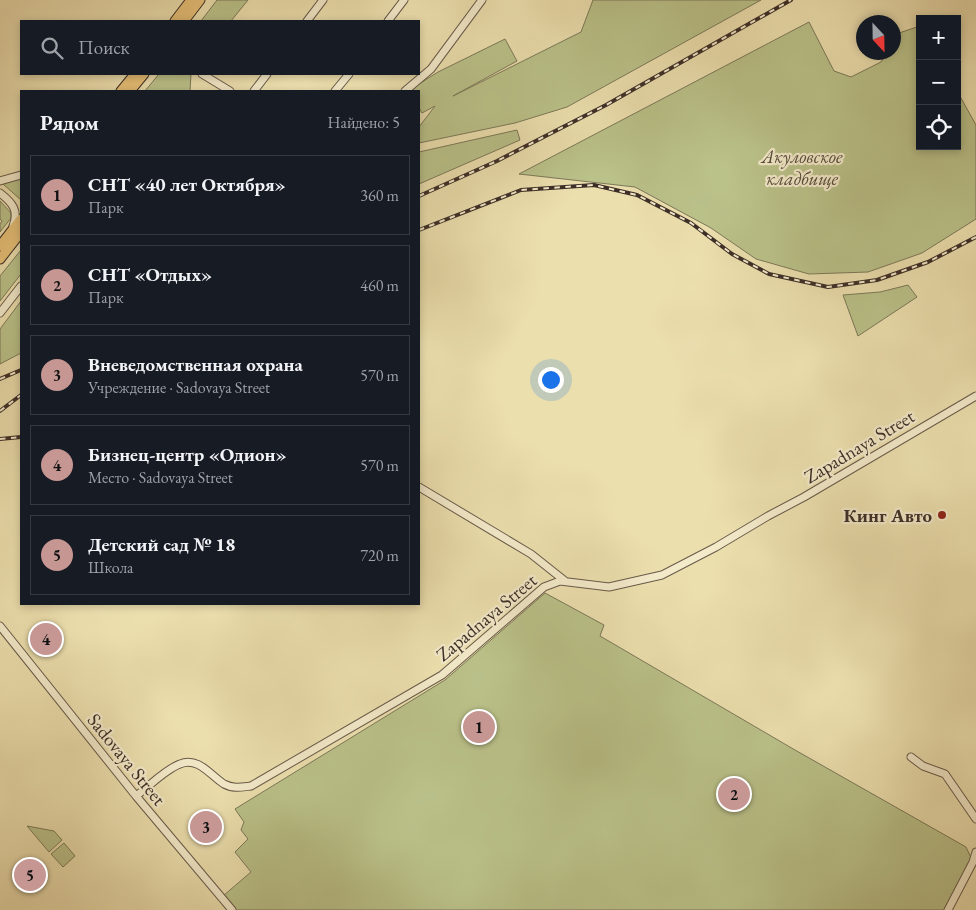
<!DOCTYPE html>
<html lang="ru">
<head>
<meta charset="utf-8">
<style>
	:root { --surface:#171b24; --page:#242831; --text:#f1f3f6; --muted:#9ea1a6; --line:#363941; --accent:#c59692 }
	body { margin:0; font-family:"EB Garamond",serif; background:var(--page); color:var(--text) }
	.controls { position:absolute; right:15px; top:15px; display:grid; overflow:hidden; border-radius:0px; box-shadow:0 2px 8px #0003 }
	.controls button { width:45px; height:45px; display:grid; place-items:center; padding:0; border:0; border-bottom:1px solid var(--line); background:var(--surface); color:var(--text); font:25px sans-serif }
	.compass { position:absolute; left:856px; top:15px; width:45px; height:45px; border-radius:50%; background:var(--surface); box-shadow:0 2px 8px #0003; rotate:158deg }
	.you { position:absolute; left:550px; top:379px; width:18px; height:18px; margin:-12px; border:4px solid #fff; border-radius:50%; background:#1a73e8; box-shadow:0 0 0 8px #1a73e833 }
	.badge { display:grid; place-items:center; width:32px; height:32px; border-radius:50%; background:var(--accent); color:#111; font-size:16px; font-weight:700 }
	.pin { position:absolute; translate:-50% -50%; border:2px solid #fff; box-shadow:0 1px 5px #0006 }
	.list { margin:0; padding:0; list-style:none }
	h2 { display:flex; justify-content:space-between; align-items:center; height:65px; margin:0; padding:0 20px; font-size:21px }
	h2 small { font-size:16px; font-weight:400; color:var(--muted) }
	.list li { display:grid; grid-template-columns:32px 1fr auto; gap:15px; align-items:center; box-sizing:border-box; height:80px; margin:0 10px 10px; padding:0 10px; border:1px solid var(--line); border-radius:0px }
	.list b { display:block; font-size:19px; white-space:nowrap }
	.list p { margin:0; font-size:16px; white-space:nowrap; color:var(--muted) }
	.list em { font-size:16px; font-style:normal; color:var(--muted) }
	.icon { flex:none; width:28px; height:28px; fill:none; stroke:currentColor; stroke-width:2; stroke-linecap:round; stroke-linejoin:round }
	.map { position:relative; flex:none; width:976px; height:910px; overflow:hidden }
	.search { position:absolute; background:var(--surface); box-shadow:0 2px 8px #0003; left:20px; top:20px; width:400px; height:55px; display:flex; align-items:center; gap:12px; box-sizing:border-box; padding:0 18px; border-radius:0px; color:var(--muted); font-size:19px }
	.panel { position:absolute; background:var(--surface); box-shadow:0 2px 8px #0003; left:20px; top:90px; width:400px; height:515px; border-radius:0px }
	.map>svg:first-child { display:block }
	.green { fill:#bac189; stroke:#7b7858 }
	.lines { fill:none; stroke-linecap:round; stroke-linejoin:round }
	.minor-casing { stroke:#685a49; stroke-width:9 }
	.major-casing { stroke:#3c2e27; stroke-width:11 }
	.minor { stroke:#f3eaca; stroke-width:7 }
	.major { stroke:#e6c077; stroke-width:9 }
	.rail-casing { stroke:#3c2e27; stroke-width:4 }
	.rail { stroke:#f3eaca; stroke-width:2; stroke-dasharray:5.5; stroke-linecap:butt }
	.poi-dot { fill:#8f2418; stroke:#f3eaca; stroke-width:2 }
	.labels { text-anchor:middle; stroke-width:4.5; stroke-linejoin:round; paint-order:stroke }
	.park-label { font-size:19px; font-style:italic; fill:#554b3b; stroke:#f3eaca }
	.street-label { font-size:19px; fill:#3c2e27; stroke:#f3eaca }
	.poi-label { font-size:19px; font-weight:bold; fill:#3c2e27; stroke:#f3eaca; text-anchor:end }
</style>
</head>
<body>
<div class="map">
<svg width="976" height="910" viewBox="0 0 976 910">
	<rect width="100%" height="100%" fill="#ecdfae"/>
	<filter id="stains"><feTurbulence type="fractalNoise" baseFrequency=".004" numOctaves="4"/><feColorMatrix values="0 0 0 0 .2 0 0 0 0 .09 0 0 0 0 .02 0 0 0 .5 -.17"/></filter>
	<radialGradient id="worn" r=".72"><stop offset=".6" stop-color="#630" stop-opacity="0"/><stop offset="1" stop-color="#630" stop-opacity=".3"/></radialGradient>
	<path class="green" d="M217 0H248L231 21H201Z
		M593 0H761L567 107 515 123 419 143V127L435 106 422 113 419 108V91H408L438 72 505 39 517 61 453 96 581 32Z
		M809 22 834 71 851 77 881 62 886 53 894 52V38L896 34 920 26V146H957V91L976 125V219L922 253 868 272 809 274 756 259 711 228 635 187 519 174Z
		M159 74H191L190 91H145Z
		M517 130 520 140 419 184V152Z
		M21 178V200L3 184Z
		M0 201 11 213V218L0 232V224L2 221 0 219Z
		M21 250V274L0 301V276Z
		M908 285 917 297 858 336 843 295 880 292Z
		M21 301V353L0 364V329Z
		M545 593 604 625 600 636 795 750 966 847 973 862 946 910H236L223 896 251 872 235 852 248 839 241 830 244 822 235 809 445 680Z
		M27 826 54 831 62 840 49 852Z
		M64 843 75 856 63 867 51 854Z"/>
	<g class="lines">
		<g class="minor-casing">
			<path id="minor" d="M307 21 323 0
				M388 21 404 0
				M202 74 230 91
				M254 91 267 74
				M335 91 349 74
				M405 91 431 69 482 0
				M0 181 21 175
				M0 193C13 203 19 211 13 226
				M0 313 21 286
				M419 487 531 554 565 581
				M0 626 136 796 232 910
				M911 757 923 766 945 774 976 819
				M136 796C150 786 164 770 180 764 198 756 211 776 224 784 233 789 242 787 251 786L442 675 544 587 560 581 609 587 662 575 716 547 768 516 804 497 976 396
				M948 910 973 862 976 852"/>
		</g>
		<g class="major-casing">
			<path id="major" d="M175 21 191 0
				M184 21 200 0
				M121 91 135 74
				M130 91 144 74
				M0 246 21 219
				M0 259 21 232"/>
		</g>
		<use href="#minor" class="minor"/>
		<use href="#major" class="major"/>
		<g class="rail-casing">
			<path id="rail" d="M419 196 497 161 606 105 791 0
				M419 230 521 190 594 185 637 195 691 223 732 254 769 274 828 287 877 280 928 262 976 237
				M0 379 21 370
				M0 411 21 395
				M0 439 21 437"/>
		</g>
		<use href="#rail" class="rail"/>
	</g>
	<circle class="poi-dot" cx="942" cy="515" r="5"/>
	<g class="labels">
		<g class="park-label">
			<text x="802" y="163">Акуловское<tspan x="802" dy="22">кладбище</tspan></text>
		</g>
		<g class="street-label">
			<text transform="translate(859 446) rotate(-31)" y="7">Zapadnaya Street</text>
			<text transform="translate(486 617) rotate(-40)" y="7">Zapadnaya Street</text>
			<text transform="translate(127 759) rotate(51)" y="7">Sadovaya Street</text>
		</g>
		<g class="poi-label">
			<text x="932" y="522">Кинг Авто</text>
		</g>
	</g>
	<rect width="100%" height="100%" filter="url(#stains)"/>
	<rect width="100%" height="100%" fill="url(#worn)"/>
</svg>
<div class="controls">
<button>+</button>
<button>−</button>
<button><svg class="icon" aria-label="locate" viewBox="0 0 24 24"><circle cx="12" cy="12" r="6"/><path d="M12 2v4M12 18v4M2 12h4M18 12h4"/></svg></button>
</div>
<svg class="compass" viewBox="-18 -18 36 36"><path d="M0-13l5 13h-10z" fill="#e53935"/><path d="M0 13l5-13h-10z" fill="#9ea1a6"/></svg>
<div class="you"></div>
<div class="pin badge" style="left:479px;top:727px">1</div>
<div class="pin badge" style="left:734px;top:794px">2</div>
<div class="pin badge" style="left:206px;top:827px">3</div>
<div class="pin badge" style="left:46px;top:639px">4</div>
<div class="pin badge" style="left:30px;top:875px">5</div>
<div class="search"><svg class="icon" aria-label="search" viewBox="0 0 24 24"><circle cx="10" cy="10" r="6"/><path d="M15 15l6 6"/></svg>Поиск</div>
<section class="panel">
<h2>Рядом<small>Найдено: 5</small></h2>
<ul class="list">
<li><span class="badge">1</span><div><b>СНТ «40 лет Октября»</b><p>Парк</p></div><em>360 m</em></li>
<li><span class="badge">2</span><div><b>СНТ «Отдых»</b><p>Парк</p></div><em>460 m</em></li>
<li><span class="badge">3</span><div><b>Вневедомственная охрана</b><p>Учреждение · Sadovaya Street</p></div><em>570 m</em></li>
<li><span class="badge">4</span><div><b>Бизнец-центр «Одион»</b><p>Место · Sadovaya Street</p></div><em>570 m</em></li>
<li><span class="badge">5</span><div><b>Детский сад № 18</b><p>Школа</p></div><em>720 m</em></li>
</ul>
</section>
</div>
</body>
</html>
